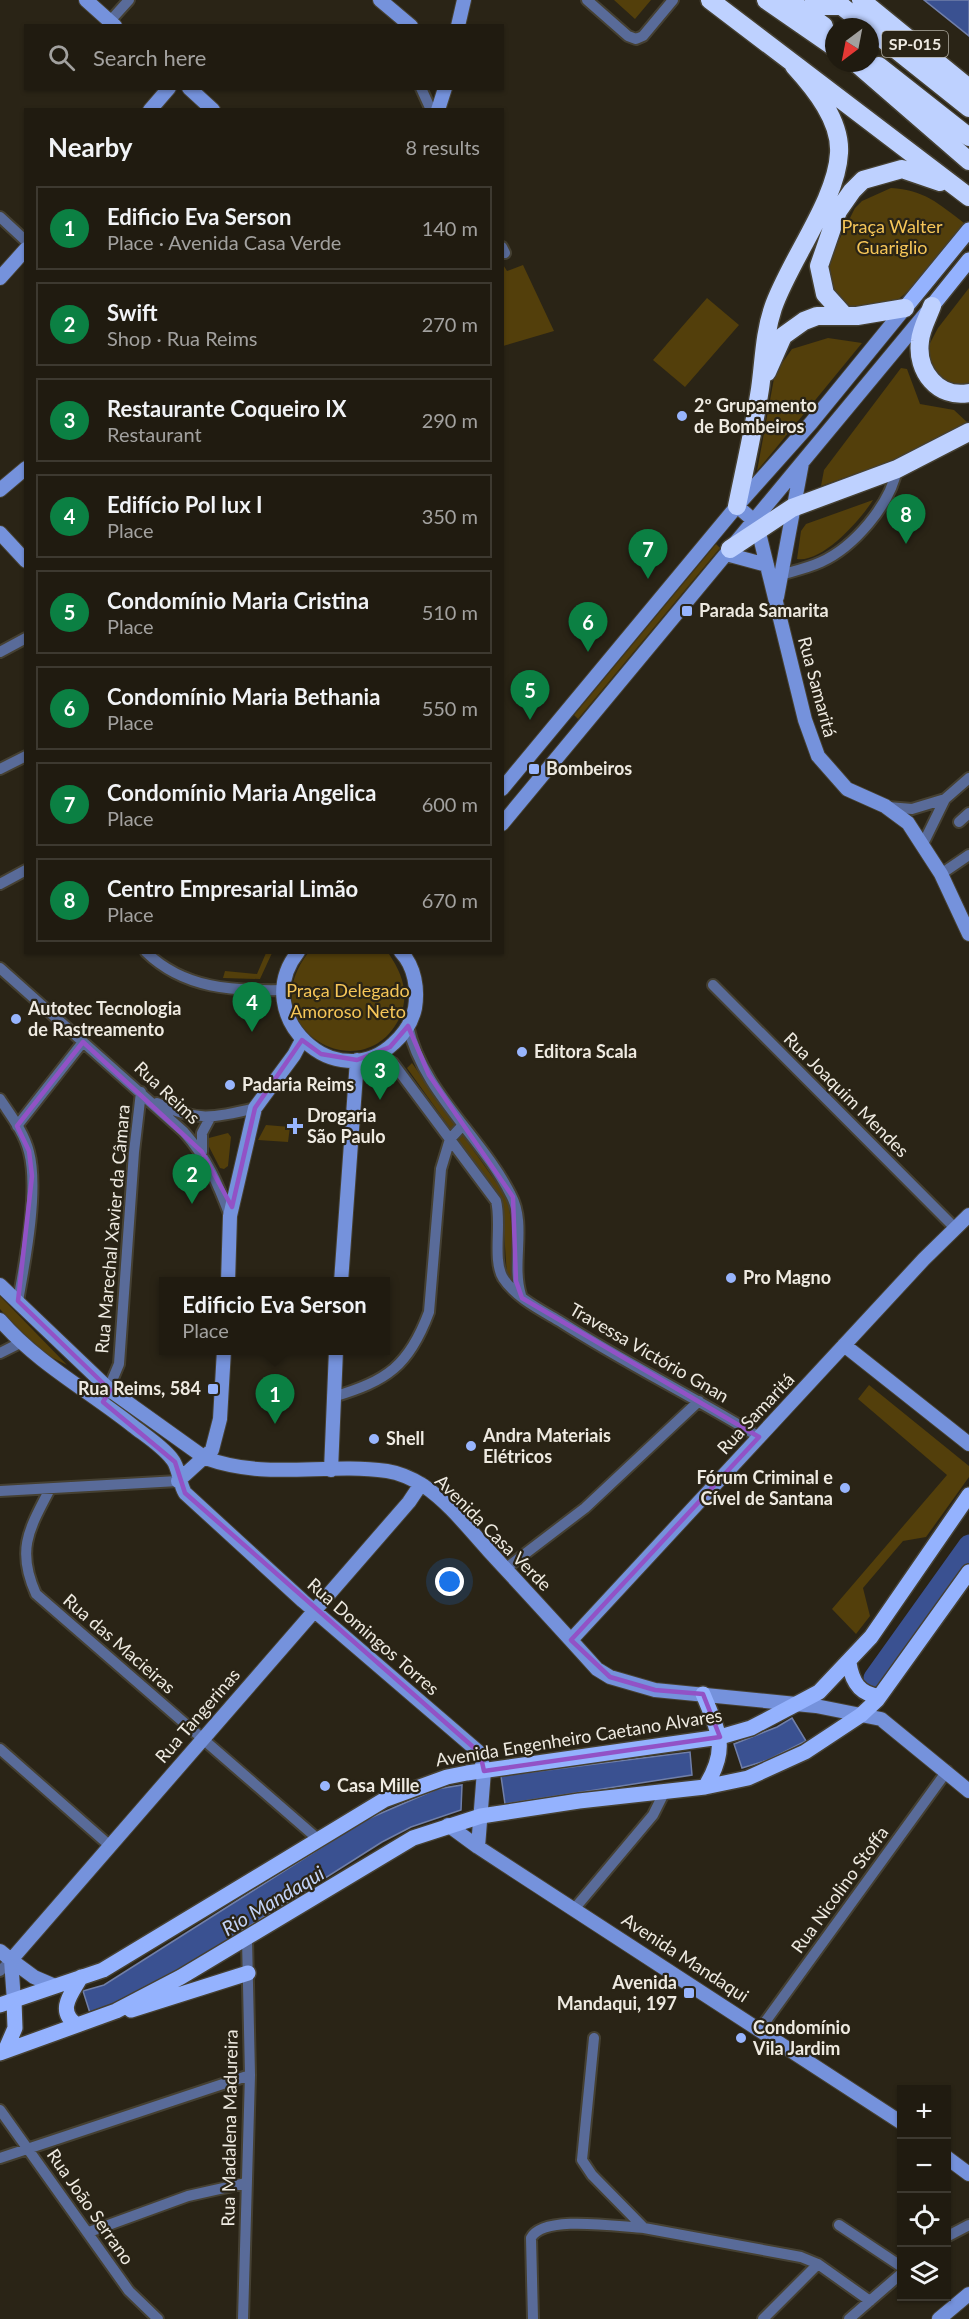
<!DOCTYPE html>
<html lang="en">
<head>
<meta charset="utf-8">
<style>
	:root { --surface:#201b10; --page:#282419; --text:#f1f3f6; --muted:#a2a19f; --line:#3d3930; --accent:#0b8043 }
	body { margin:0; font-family:Lato,sans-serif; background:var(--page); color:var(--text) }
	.controls { position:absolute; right:18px; bottom:18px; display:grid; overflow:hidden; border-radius:0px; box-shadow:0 2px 4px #0004 }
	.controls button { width:54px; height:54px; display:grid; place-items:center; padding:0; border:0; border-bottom:2px solid var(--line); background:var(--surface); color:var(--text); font:30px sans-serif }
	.compass { position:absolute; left:825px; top:18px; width:54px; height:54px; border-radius:50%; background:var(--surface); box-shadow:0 2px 4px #0004; rotate:212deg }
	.you { position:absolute; left:450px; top:1582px; width:21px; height:21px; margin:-15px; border:4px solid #fff; border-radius:50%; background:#1a73e8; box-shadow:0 0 0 9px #1a73e833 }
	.badge { display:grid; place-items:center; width:39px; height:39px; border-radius:50%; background:var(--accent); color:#fff; font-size:20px; font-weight:700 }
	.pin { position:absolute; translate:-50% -50px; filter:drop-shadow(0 2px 3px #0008) }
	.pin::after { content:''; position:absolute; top:32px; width:21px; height:18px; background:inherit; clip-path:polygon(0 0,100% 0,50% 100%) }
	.popup { position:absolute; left:159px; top:1277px; width:231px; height:78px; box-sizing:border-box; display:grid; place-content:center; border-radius:0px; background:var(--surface); filter:drop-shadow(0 2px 4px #0005); font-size:20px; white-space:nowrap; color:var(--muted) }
	.popup b { font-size:22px; color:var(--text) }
	.popup::after { content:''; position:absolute; left:50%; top:100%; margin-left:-12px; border:12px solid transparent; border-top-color:var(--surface) }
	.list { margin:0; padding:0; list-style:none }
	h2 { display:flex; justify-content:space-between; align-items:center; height:78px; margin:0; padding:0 24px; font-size:26px }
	h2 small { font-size:20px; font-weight:400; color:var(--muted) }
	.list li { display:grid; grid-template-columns:39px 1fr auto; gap:18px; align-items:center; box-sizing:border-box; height:84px; margin:0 12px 12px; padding:0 12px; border:2px solid var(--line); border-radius:0px }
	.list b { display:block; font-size:22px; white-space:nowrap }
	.list p { margin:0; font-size:20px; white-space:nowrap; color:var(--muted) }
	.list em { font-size:20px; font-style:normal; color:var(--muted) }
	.icon { flex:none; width:33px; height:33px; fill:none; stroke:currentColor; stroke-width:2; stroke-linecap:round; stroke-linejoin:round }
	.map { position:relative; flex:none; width:969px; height:2319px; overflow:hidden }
	.search { position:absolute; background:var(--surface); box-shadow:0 2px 4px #0004; left:24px; top:24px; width:480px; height:66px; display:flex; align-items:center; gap:15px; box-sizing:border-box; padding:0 21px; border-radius:0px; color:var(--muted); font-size:22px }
	.panel { position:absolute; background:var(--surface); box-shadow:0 2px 4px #0004; left:24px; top:108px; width:480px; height:846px; border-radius:0px }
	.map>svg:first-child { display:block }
	.green { fill:#533f0b }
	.water { fill:#3a5191; stroke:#707fa9; stroke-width:1.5 }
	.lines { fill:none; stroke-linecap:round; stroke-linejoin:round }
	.river { stroke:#3a5191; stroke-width:21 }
	.street-casing { stroke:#454032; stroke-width:14 }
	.secondary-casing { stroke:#454032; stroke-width:16 }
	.primary-casing { stroke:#454032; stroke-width:18 }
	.highway-casing { stroke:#454032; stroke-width:21 }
	.street { stroke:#596b99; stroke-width:10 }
	.secondary { stroke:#7592dc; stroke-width:14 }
	.primary { stroke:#94b2fe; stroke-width:15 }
	.highway { stroke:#bed1ff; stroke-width:18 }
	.marked { fill:none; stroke:#9252c6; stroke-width:4.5; stroke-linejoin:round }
	.poi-dot { fill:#98b5fd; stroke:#2a2416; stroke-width:2 }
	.labels { text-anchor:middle; stroke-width:4.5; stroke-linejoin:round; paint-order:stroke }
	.shield { fill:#2a2416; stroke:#b3afa4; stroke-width:1.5 }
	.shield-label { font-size:16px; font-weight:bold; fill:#eeeae1 }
	.park-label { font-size:18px; fill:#f6c658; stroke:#2a2416 }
	.poi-label { font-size:18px; font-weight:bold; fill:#eeeae1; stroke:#2a2416; text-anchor:start }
	.street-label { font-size:18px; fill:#eeeae1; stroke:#2a2416 }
	.water-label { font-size:20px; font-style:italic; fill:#c2d2f7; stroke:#2a2416 }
</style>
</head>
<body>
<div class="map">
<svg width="969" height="2319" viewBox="0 0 969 2319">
	<rect width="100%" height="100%" fill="#2a2416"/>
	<path class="green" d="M614 0H651L635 19Z
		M891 188C924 190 938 203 964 223L909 290 891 306 859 314 831 299 825 268 855 208 862 201Z
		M502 263 507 271 523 265 554 331 503 346Z
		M969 288V389L949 391 927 361 929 345 938 328Z
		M707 298 739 325 685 387 653 360Z
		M828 338 862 343 757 471 775 373 792 349Z
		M901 368 907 369 920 404 954 410 968 423 892 461 821 486 824 470Z
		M873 500C861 519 823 563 797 559L801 531 806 524Z
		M716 544 720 548 578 719 574 715Z
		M266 953H272L260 979 223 978 225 971 257 974Z
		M308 953 389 954C403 975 410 995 399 1019 362 1092 250 1027 308 953Z
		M412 1063 508 1199 512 1229 514 1280 507 1276 502 1201 407 1068Z
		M266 1125 290 1127 288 1142 258 1140Z
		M228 1133 231 1137 228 1166 224 1169 220 1168 205 1139Z
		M0 1296 67 1365 35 1349 0 1309Z
		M869 1385 969 1466V1477L926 1537 903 1541 863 1588 870 1616 856 1634 832 1609 947 1475 858 1399Z"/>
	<path class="water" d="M924 0H969V36Z
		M792 1718 806 1741 768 1760 742 1768 734 1744 777 1727Z
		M690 1752 692 1775 505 1804 501 1776Z
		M462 1785 461 1810 411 1827 382 1842 174 1974 115 2004 90 2013 83 1991 104 1985 363 1821 437 1789Z"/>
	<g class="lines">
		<path class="river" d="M874 1678 969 1545"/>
		<g class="street-casing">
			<path id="street" d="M587 0 628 36 636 39 643 36 673 0
				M110 21 129 0
				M421 88 431 110
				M0 217 26 241
				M502 247 505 253
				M780 575C794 571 808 568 821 562 854 547 890 505 897 469
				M0 652 26 638
				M0 769 26 756
				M888 807 912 809 945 799
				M959 822 969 813
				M923 844 945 799 969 778
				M941 874 969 855
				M0 884 26 870
				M146 952C184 989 233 991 284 990
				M0 968 184 1132C207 1158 218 1184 230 1216
				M713 985 955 1228
				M408 1026C422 1091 482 1137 511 1195 527 1225 511 1263 521 1295
				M378 1054 393 1063 496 1201C502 1223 492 1260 503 1278 516 1298 541 1310 561 1322 625 1363 694 1397 759 1437
				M0 1099C11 1116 24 1132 29 1152 39 1190 25 1262 18 1301
				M157 1103C195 1122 215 1118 255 1108
				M17 1126 83 1042
				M202 1152V1133L210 1118
				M0 1353 20 1343
				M333 1397C387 1381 409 1366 429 1312L441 1169 450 1139 463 1125
				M103 1402 119 1364 134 1152 141 1092
				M50 1489C29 1529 16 1550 36 1594L319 1840
				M0 1491 178 1481
				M505 1569 585 1508 699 1401
				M0 1749 109 1845
				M575 1908 653 1815 665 1791
				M0 1971 11 1960
				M760 2029 947 1771
				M594 2038 582 2160 592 2175 644 2228 801 2257 818 2264 870 2301
				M0 2110 129 2291 158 2319
				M0 2158 250 2075
				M839 2225 902 2267
				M89 2232 188 2196 246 2183
				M946 2237 969 2225
				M243 2319 250 2075 247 1939
				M533 2319 531 2238C543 2214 620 2227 644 2228
				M763 2319 818 2264
				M849 2319 902 2273"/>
		</g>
		<g class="secondary-casing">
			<path id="secondary" d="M86 0 115 26
				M380 0 411 26
				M458 26 464 0
				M189 88 213 110
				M150 110 169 88
				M438 110 445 88
				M0 278 26 249
				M0 490 26 468
				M737 506 753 520 758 529 805 720 818 756 847 789 885 806 908 823 941 874 969 934
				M0 533 26 561
				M726 554 767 565
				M777 597 802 463
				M502 789 737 506 811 423 905 308
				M502 824 926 313
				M298 952C248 1015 336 1098 394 1043 404 1034 412 1022 415 1008 418 989 415 967 401 952
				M228 1282 230 1216 255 1108 294 1055 302 1040
				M341 1282 357 1060
				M0 1285 110 1390 205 1458C269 1481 324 1462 387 1471 400 1473 413 1479 424 1486 449 1503 469 1529 489 1551 525 1590 561 1629 597 1669L610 1677 655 1690 816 1706 881 1719 969 1791
				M0 1320C37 1363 89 1391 133 1426 146 1436 162 1446 172 1459 179 1467 179 1483 185 1493L303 1601 480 1753 484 1771 478 1847
				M844 1345 969 1444
				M331 1470 336 1350
				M178 1481 212 1450 220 1419 224 1350
				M571 1640 924 1259 969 1215
				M448 1825 478 1847 902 2123
				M0 1951 11 1960 14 2001
				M55 1986 34 1977 11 1960 409 1502 421 1484
				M946 2157 969 2174
				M939 2319 969 2294"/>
		</g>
		<g class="primary-casing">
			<path id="primary" d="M932 306 969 260
				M905 308 969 230
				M849 1663C852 1681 859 1695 880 1696
				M703 1694C719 1733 729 1749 705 1787
				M0 2005 103 1970 384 1800 447 1777 467 1773 720 1737 751 1728 819 1692 871 1637 969 1495
				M131 2010 248 1973
				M77 2025C56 2011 71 1994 81 1977
				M5 2051 15 2028 14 2001
				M0 2053 116 2011 181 1977 413 1838 481 1816 579 1801 705 1787 748 1778 805 1752 861 1715 877 1700 969 1572"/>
		</g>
		<g class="highway-casing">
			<path id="highway" d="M710 0 969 197
				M766 0 834 47
				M789 0 824 26
				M814 0 826 6H842
				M834 0 868 27
				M861 0 969 88
				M870 29 969 108
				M856 63 969 161
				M879 66 969 137
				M932 306C928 317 921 329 920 341 916 371 938 399 969 393
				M843 314 825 294 819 266 838 211 852 191 863 180 902 169 940 182
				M767 372 783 336 804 321 817 316H857L905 308
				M737 506C745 467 754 428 760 389 764 361 764 335 773 308 789 261 837 200 839 153 841 121 815 89 794 66
				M730 549 792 508 897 469 969 432"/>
		</g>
		<use href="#street" class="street"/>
		<use href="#secondary" class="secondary"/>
		<use href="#primary" class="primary"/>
		<use href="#highway" class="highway"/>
	</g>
	<path class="marked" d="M408 1026 429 1075 513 1197 516 1281 522 1298 759 1437 571 1640 610 1677 655 1690 703 1694 720 1737 484 1771 480 1753 185 1493 175 1462 103 1402 110 1390 18 1301 32 1176 29 1151 17 1126 83 1042 202 1152 232 1207 255 1108 302 1040 321 1054 357 1060 390 1047Z"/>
	<g class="poi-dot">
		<circle cx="682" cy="416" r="6"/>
		<rect x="681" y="605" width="12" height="12" rx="3"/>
		<rect x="528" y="763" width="12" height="12" rx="3"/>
		<circle cx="16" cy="1019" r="6"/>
		<circle cx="522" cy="1052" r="6"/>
		<circle cx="230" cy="1085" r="6"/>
		<path d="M292 1117h6v6h6v6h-6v6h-6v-6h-6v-6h6z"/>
		<circle cx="731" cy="1278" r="6"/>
		<rect x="207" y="1383" width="12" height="12" rx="3"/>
		<circle cx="374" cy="1439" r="6"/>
		<circle cx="471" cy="1446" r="6"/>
		<circle cx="845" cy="1488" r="6"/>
		<circle cx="325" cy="1786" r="6"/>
		<rect x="683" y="1987" width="12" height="12" rx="3"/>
		<circle cx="741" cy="2038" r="6"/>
	</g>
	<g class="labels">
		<rect class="shield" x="882" y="31" width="66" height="26" rx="4.5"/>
		<g class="shield-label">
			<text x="915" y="50">SP-015</text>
		</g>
		<g class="park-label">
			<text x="892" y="233">Praça Walter<tspan x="892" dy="21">Guariglio</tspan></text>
			<text x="348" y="997">Praça Delegado<tspan x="348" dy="21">Amoroso Neto</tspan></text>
		</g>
		<g class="poi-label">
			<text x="694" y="412">2º Grupamento<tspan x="694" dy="21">de Bombeiros</tspan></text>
			<text x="699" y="617">Parada Samarita</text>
			<text x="546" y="775">Bombeiros</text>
			<text x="28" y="1015">Autotec Tecnologia<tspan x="28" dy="21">de Rastreamento</tspan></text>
			<text x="534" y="1058">Editora Scala</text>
			<text x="242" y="1091">Padaria Reims</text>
			<text x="307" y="1122">Drogaria<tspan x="307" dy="21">São Paulo</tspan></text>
			<text x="743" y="1284">Pro Magno</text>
			<text x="201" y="1395" text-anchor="end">Rua Reims, 584</text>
			<text x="483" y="1442">Andra Materiais<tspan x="483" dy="21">Elétricos</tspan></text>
			<text x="386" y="1445">Shell</text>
			<text x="833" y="1484" text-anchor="end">Fórum Criminal e<tspan x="833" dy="21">Cível de Santana</tspan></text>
			<text x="337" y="1792">Casa Mille</text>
			<text x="677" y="1989" text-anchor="end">Avenida<tspan x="677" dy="21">Mandaqui, 197</tspan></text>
			<text x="753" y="2034">Condomínio<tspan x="753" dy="21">Vila Jardim</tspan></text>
		</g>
		<g class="street-label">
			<text transform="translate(817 687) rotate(75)" y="6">Rua Samaritá</text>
			<text transform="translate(167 1093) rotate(43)" y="6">Rua Reims</text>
			<text transform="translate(846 1095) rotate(45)" y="6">Rua Joaquim Mendes</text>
			<text transform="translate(113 1229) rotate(-85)" y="6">Rua Marechal Xavier da Câmara</text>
			<text transform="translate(649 1353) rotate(30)" y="6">Travessa Victório Gnan</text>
			<text transform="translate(756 1414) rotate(-47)" y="6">Rua Samaritá</text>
			<text transform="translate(493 1533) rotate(45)" y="6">Avenida Casa Verde</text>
			<text transform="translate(373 1637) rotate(41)" y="6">Rua Domingos Torres</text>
			<text transform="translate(119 1644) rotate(41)" y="6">Rua das Macieiras</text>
			<text transform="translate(198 1716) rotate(-49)" y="6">Rua Tangerinas</text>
			<text transform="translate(579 1738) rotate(-9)" y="6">Avenida Engenheiro Caetano Alvares</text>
			<text transform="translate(840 1890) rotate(-54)" y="6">Rua Nicolino Stoffa</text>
			<text transform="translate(685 1958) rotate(33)" y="6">Avenida Mandaqui</text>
			<text transform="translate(230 2128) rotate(-89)" y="6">Rua Madalena Madureira</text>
			<text transform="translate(90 2207) rotate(55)" y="6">Rua João Serrano</text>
		</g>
		<g class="water-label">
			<text transform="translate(273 1901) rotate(-31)" y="7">Rio Mandaqui</text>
		</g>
	</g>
</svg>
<div class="controls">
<button>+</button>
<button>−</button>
<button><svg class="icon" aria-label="locate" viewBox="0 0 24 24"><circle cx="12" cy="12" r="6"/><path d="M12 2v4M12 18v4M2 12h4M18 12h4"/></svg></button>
<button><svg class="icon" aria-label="layers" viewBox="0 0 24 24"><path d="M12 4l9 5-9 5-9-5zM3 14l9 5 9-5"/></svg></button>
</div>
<svg class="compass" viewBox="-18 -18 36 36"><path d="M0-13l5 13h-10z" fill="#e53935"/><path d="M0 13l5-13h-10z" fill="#a2a19f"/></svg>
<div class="you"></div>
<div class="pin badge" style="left:275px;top:1424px">1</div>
<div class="popup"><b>Edificio Eva Serson</b>Place</div>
<div class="pin badge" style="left:192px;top:1204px">2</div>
<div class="pin badge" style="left:380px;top:1100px">3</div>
<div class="pin badge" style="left:252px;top:1032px">4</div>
<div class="pin badge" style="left:530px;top:720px">5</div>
<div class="pin badge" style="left:588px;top:652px">6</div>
<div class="pin badge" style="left:648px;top:579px">7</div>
<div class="pin badge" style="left:906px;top:544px">8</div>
<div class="search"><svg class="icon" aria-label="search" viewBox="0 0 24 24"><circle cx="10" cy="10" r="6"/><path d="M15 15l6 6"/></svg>Search here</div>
<section class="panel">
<h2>Nearby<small>8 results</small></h2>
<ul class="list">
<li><span class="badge">1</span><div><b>Edificio Eva Serson</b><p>Place · Avenida Casa Verde</p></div><em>140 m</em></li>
<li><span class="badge">2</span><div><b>Swift</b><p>Shop · Rua Reims</p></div><em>270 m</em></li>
<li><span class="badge">3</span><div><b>Restaurante Coqueiro IX</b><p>Restaurant</p></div><em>290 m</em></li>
<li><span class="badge">4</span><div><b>Edifício Pol lux I</b><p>Place</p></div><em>350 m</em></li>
<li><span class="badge">5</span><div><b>Condomínio Maria Cristina</b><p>Place</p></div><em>510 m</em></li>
<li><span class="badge">6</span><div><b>Condomínio Maria Bethania</b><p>Place</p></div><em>550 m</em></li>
<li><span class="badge">7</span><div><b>Condomínio Maria Angelica</b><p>Place</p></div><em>600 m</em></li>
<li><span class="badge">8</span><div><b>Centro Empresarial Limão</b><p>Place</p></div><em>670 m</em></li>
</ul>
</section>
</div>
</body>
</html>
